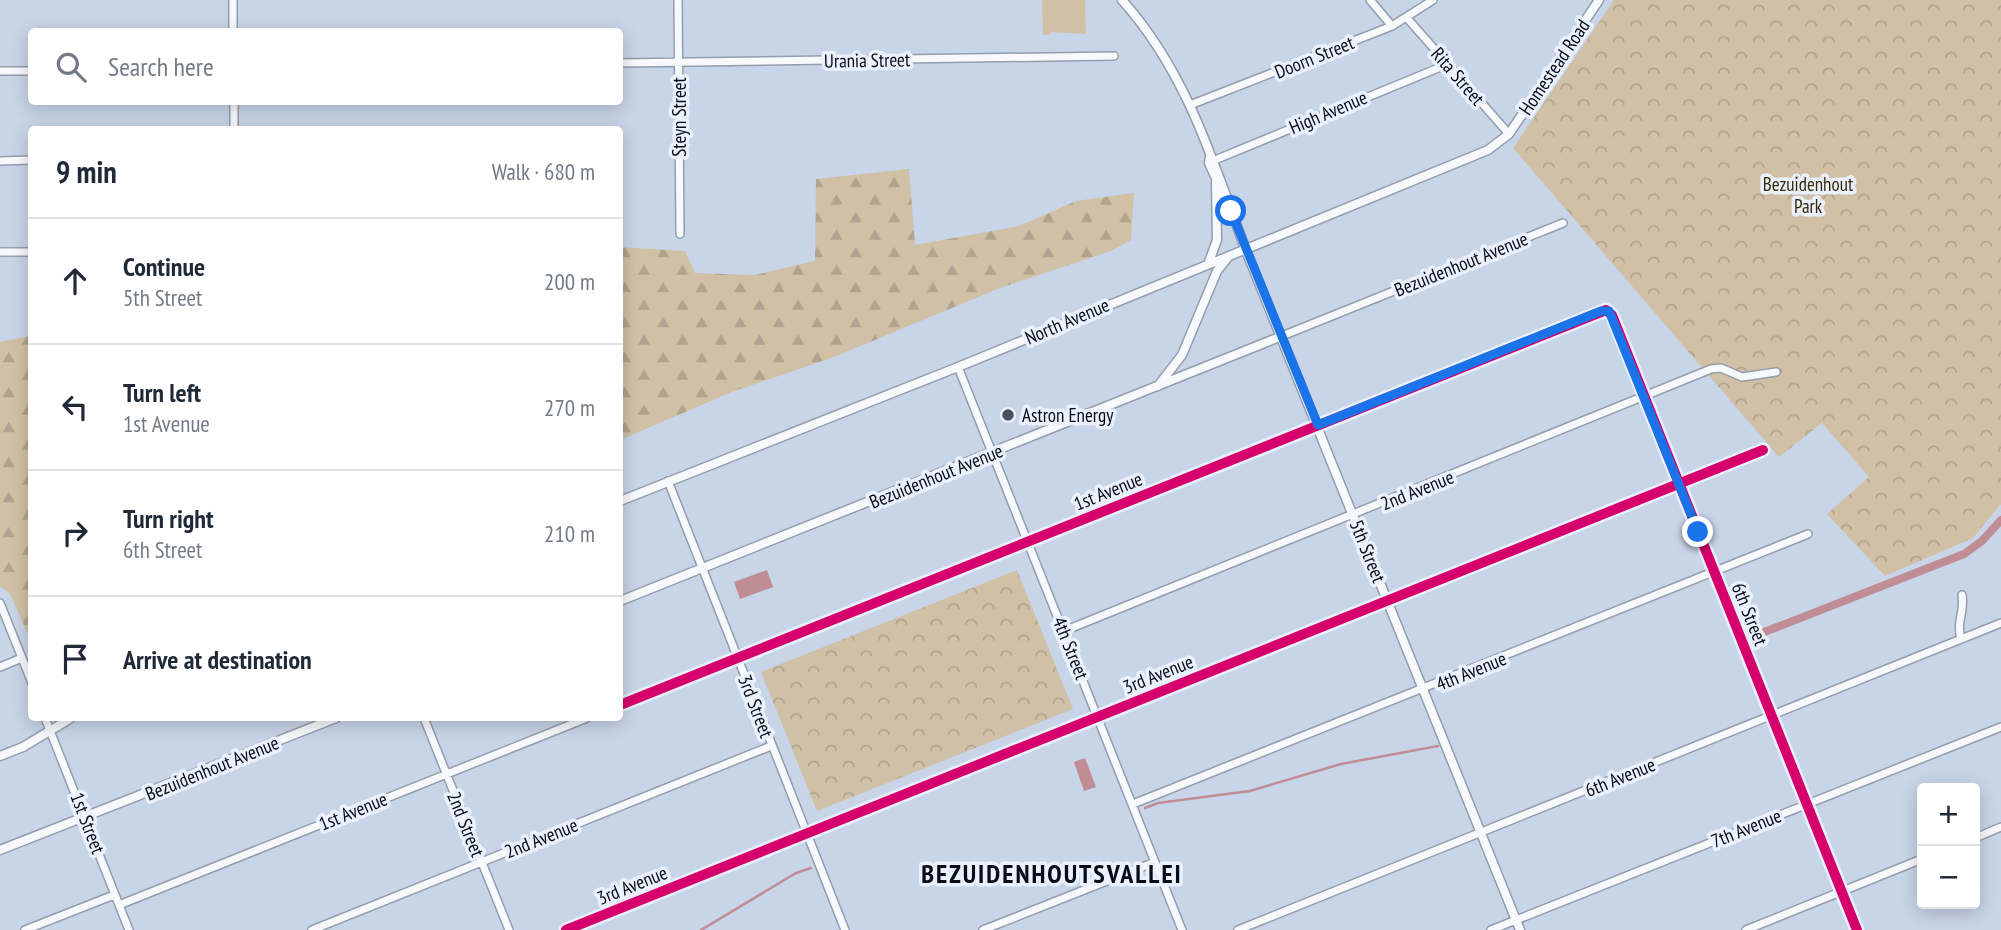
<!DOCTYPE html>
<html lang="en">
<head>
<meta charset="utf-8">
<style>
	:root { --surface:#fff; --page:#f6f6f7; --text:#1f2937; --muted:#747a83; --line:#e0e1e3 }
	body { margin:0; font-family:"PT Sans Narrow",sans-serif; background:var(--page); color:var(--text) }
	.controls { position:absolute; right:21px; bottom:21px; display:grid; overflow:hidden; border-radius:7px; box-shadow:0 4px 18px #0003 }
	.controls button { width:63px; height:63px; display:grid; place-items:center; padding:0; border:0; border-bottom:2px solid var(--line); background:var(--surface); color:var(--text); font:35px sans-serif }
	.stop { position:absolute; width:21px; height:21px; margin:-16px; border:5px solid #1a73e8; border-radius:50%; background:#fff }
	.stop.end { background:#1a73e8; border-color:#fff; box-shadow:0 2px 7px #0008 }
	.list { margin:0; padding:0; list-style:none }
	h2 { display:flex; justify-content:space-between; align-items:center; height:91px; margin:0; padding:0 28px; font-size:30px }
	h2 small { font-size:23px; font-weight:400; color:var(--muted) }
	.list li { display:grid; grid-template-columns:46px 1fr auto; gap:21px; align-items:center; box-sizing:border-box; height:126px; padding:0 28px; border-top:2px solid var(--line) }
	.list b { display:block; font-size:26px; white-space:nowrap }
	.list p { margin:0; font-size:23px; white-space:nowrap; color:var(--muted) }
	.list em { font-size:23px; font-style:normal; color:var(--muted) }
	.icon { flex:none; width:38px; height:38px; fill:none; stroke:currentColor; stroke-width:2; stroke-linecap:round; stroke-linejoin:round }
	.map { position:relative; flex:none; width:2001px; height:930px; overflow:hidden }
	.search { position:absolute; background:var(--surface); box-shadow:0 4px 18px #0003; left:28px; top:28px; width:595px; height:77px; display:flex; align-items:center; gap:18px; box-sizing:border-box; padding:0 24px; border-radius:7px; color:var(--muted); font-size:26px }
	.panel { position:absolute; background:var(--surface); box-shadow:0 4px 18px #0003; left:28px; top:126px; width:595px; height:595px; border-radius:7px }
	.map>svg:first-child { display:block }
	.grass { fill:#d0c1a6 }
	.forest { fill:url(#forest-firs) }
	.park { fill:url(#park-crowns) }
	.water { fill:#bf8d93 }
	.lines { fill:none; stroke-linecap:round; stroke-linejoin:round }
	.stream { stroke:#bf8d93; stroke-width:2.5 }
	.canal { stroke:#bf8d93; stroke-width:8 }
	.minor-casing { stroke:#949dac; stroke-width:10 }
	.tertiary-casing { stroke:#949dac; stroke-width:11 }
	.minor { stroke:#f7f9fc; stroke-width:7 }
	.tertiary { stroke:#f7f9fc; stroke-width:8 }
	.cycleway-casing { stroke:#eaf1fc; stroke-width:15 }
	.cycleway { stroke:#d6006c; stroke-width:10 }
	.route { stroke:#1a73e8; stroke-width:9 }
	.poi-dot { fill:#495160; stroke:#eaf1fc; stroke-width:2.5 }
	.labels { text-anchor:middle; stroke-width:7; stroke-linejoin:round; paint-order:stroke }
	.street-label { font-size:19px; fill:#050b17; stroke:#eaf1fc }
	.park-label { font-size:19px; fill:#392909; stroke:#eaf1fc }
	.poi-label { font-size:19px; fill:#050b17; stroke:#eaf1fc; text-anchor:start }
	.district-label { font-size:26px; font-weight:bold; letter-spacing:2px; fill:#050b17; stroke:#eaf1fc }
</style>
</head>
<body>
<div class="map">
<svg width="2001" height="930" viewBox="0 0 2001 930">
	<defs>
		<pattern id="forest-firs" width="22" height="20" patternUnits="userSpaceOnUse" patternTransform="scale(1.75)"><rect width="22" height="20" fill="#d0c1a6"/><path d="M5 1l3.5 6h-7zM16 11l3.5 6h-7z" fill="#b1a48e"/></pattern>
		<pattern id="park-crowns" width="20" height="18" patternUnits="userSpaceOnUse" patternTransform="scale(1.75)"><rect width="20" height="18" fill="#d0c1a6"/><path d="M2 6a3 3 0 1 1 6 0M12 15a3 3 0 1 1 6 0" fill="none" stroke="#b1a48e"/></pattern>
	</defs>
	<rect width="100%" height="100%" fill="#c8d4e8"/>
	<path class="grass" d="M1042 0H1085L1086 34 1051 32 1050 35H1043Z"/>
	<path class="forest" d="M909 169 915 245 1019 226 1076 201 1134 193 1131 240 1111 251 1000 288 834 357 732 392 620 440V247L685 251 695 273 755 275 815 261 816 179Z
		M31 336H32L31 642 10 594 0 586V342Z"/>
	<path class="park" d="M1614 0H2001V504L1973 538 1885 576 1827 514 1869 477 1822 423 1779 457 1513 148Z
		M1017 570 1073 709 817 811 761 672Z"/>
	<path class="water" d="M767 570 773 587 740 599 734 582Z
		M1085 758 1096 787 1084 791 1074 762Z"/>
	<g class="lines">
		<path class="stream" d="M1145 808 1158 803 1250 791 1341 764 1438 746
			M701 930 796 873 811 868"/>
		<path class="canal" d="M1749 638 1964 554 1982 541 2001 520"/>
		<g class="minor-casing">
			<path id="minor" d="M233 0V32
				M678 0 680 234
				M1370 0 1392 26
				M1407 18 1509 134
				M620 63 1114 56
				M0 71H32
				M234 102V130
				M1190 105 1392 26 1433 0
				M0 161 32 160
				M1210 162 1448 64
				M0 252H28
				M1282 336 1563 223
				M958 367 1182 930
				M668 481 845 930
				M0 603 32 683
				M1064 631 1711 369 1721 368 1742 377 1776 372
				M1961 639C1956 620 1965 613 1962 595
				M0 667 22 658
				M620 705 1606 310 1612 315 1857 930
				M45 718 129 930
				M424 718 509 930
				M1133 804 1808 534
				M1975 838 2001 827
				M119 905 587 718
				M25 930 114 895
				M312 930 771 746
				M566 930 1763 450
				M983 930 1155 862
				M1238 930 2001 623
				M1491 930 2001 727
				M1746 930 1922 859"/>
		</g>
		<g class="tertiary-casing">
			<path id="tertiary" d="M1122 0C1186 71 1213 161 1245 248L1520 930
				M1210 156 1209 163 1231 211
				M1209 262 1217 240 1216 182
				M1158 386 1182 355 1217 271 1228 257
				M620 501 958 367 1488 150 1509 134 1599 0
				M620 601 1282 336
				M0 756 23 747 71 718
				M0 850 336 718"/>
		</g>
		<use href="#minor" class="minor"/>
		<use href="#tertiary" class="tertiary"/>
		<g class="cycleway-casing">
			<path id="cycleway" d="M620 705 1606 310 1612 315 1857 930
				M566 930 1763 450"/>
		</g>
		<use href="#cycleway" class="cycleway"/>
	</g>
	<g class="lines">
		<path class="route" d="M1231 211 1318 425 1601 311H1609L1698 532"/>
	</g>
	<circle class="poi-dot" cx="1008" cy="415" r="7"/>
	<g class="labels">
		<g class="street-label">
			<text transform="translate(1314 57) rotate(-22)" y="7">Doorn Street</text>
			<text transform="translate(867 60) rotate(-1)" y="7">Urania Street</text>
			<text transform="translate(1554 67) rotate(-56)" y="7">Homestead Road</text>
			<text transform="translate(1458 76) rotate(49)" y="7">Rita Street</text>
			<text transform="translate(1328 112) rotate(-23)" y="7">High Avenue</text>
			<text transform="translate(679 117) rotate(-90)" y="7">Steyn Street</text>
			<text transform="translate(1461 264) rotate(-22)" y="7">Bezuidenhout Avenue</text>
			<text transform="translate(1067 321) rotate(-23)" y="7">North Avenue</text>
			<text transform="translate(936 476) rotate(-22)" y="7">Bezuidenhout Avenue</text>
			<text transform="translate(1417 490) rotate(-22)" y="7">2nd Avenue</text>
			<text transform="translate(1108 491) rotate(-22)" y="7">1st Avenue</text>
			<text transform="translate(1368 551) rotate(68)" y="7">5th Street</text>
			<text transform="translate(1750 614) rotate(68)" y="7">6th Street</text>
			<text transform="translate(1071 648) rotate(68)" y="7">4th Street</text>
			<text transform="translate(1471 671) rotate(-22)" y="7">4th Avenue</text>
			<text transform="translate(1158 674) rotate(-22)" y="7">3rd Avenue</text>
			<text transform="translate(756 706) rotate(69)" y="7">3rd Street</text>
			<text transform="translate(212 768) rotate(-22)" y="7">Bezuidenhout Avenue</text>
			<text transform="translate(1620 777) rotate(-22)" y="7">6th Avenue</text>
			<text transform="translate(353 811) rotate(-22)" y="7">1st Avenue</text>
			<text transform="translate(88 823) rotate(69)" y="7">1st Street</text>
			<text transform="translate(466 824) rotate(68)" y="7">2nd Street</text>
			<text transform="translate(1746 828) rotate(-22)" y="7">7th Avenue</text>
			<text transform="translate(541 838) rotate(-22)" y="7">2nd Avenue</text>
			<text transform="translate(632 885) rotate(-22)" y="7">3rd Avenue</text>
		</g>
		<g class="park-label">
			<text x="1808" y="191">Bezuidenhout<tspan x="1808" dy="22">Park</tspan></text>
		</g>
		<g class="poi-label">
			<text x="1022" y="422">Astron Energy</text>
		</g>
		<g class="district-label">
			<text x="1052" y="883">BEZUIDENHOUTSVALLEI</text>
		</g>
	</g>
</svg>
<div class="controls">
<button>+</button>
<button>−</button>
</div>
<div class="stop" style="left:1231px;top:211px"></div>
<div class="stop end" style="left:1698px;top:532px"></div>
<div class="search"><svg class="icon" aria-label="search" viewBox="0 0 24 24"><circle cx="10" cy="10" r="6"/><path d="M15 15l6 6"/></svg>Search here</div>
<section class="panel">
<h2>9 min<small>Walk · 680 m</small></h2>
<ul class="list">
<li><svg class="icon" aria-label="ahead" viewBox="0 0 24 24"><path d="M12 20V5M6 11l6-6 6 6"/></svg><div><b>Continue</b><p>5th Street</p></div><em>200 m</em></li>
<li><svg class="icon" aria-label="left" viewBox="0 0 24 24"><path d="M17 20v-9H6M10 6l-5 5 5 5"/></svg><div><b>Turn left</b><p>1st Avenue</p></div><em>270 m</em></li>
<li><svg class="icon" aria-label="right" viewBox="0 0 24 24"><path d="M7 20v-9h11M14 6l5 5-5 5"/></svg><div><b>Turn right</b><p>6th Street</p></div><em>210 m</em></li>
<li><svg class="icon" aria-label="arrive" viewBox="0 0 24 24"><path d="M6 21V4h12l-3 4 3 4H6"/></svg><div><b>Arrive at destination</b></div></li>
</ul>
</section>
</div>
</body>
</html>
